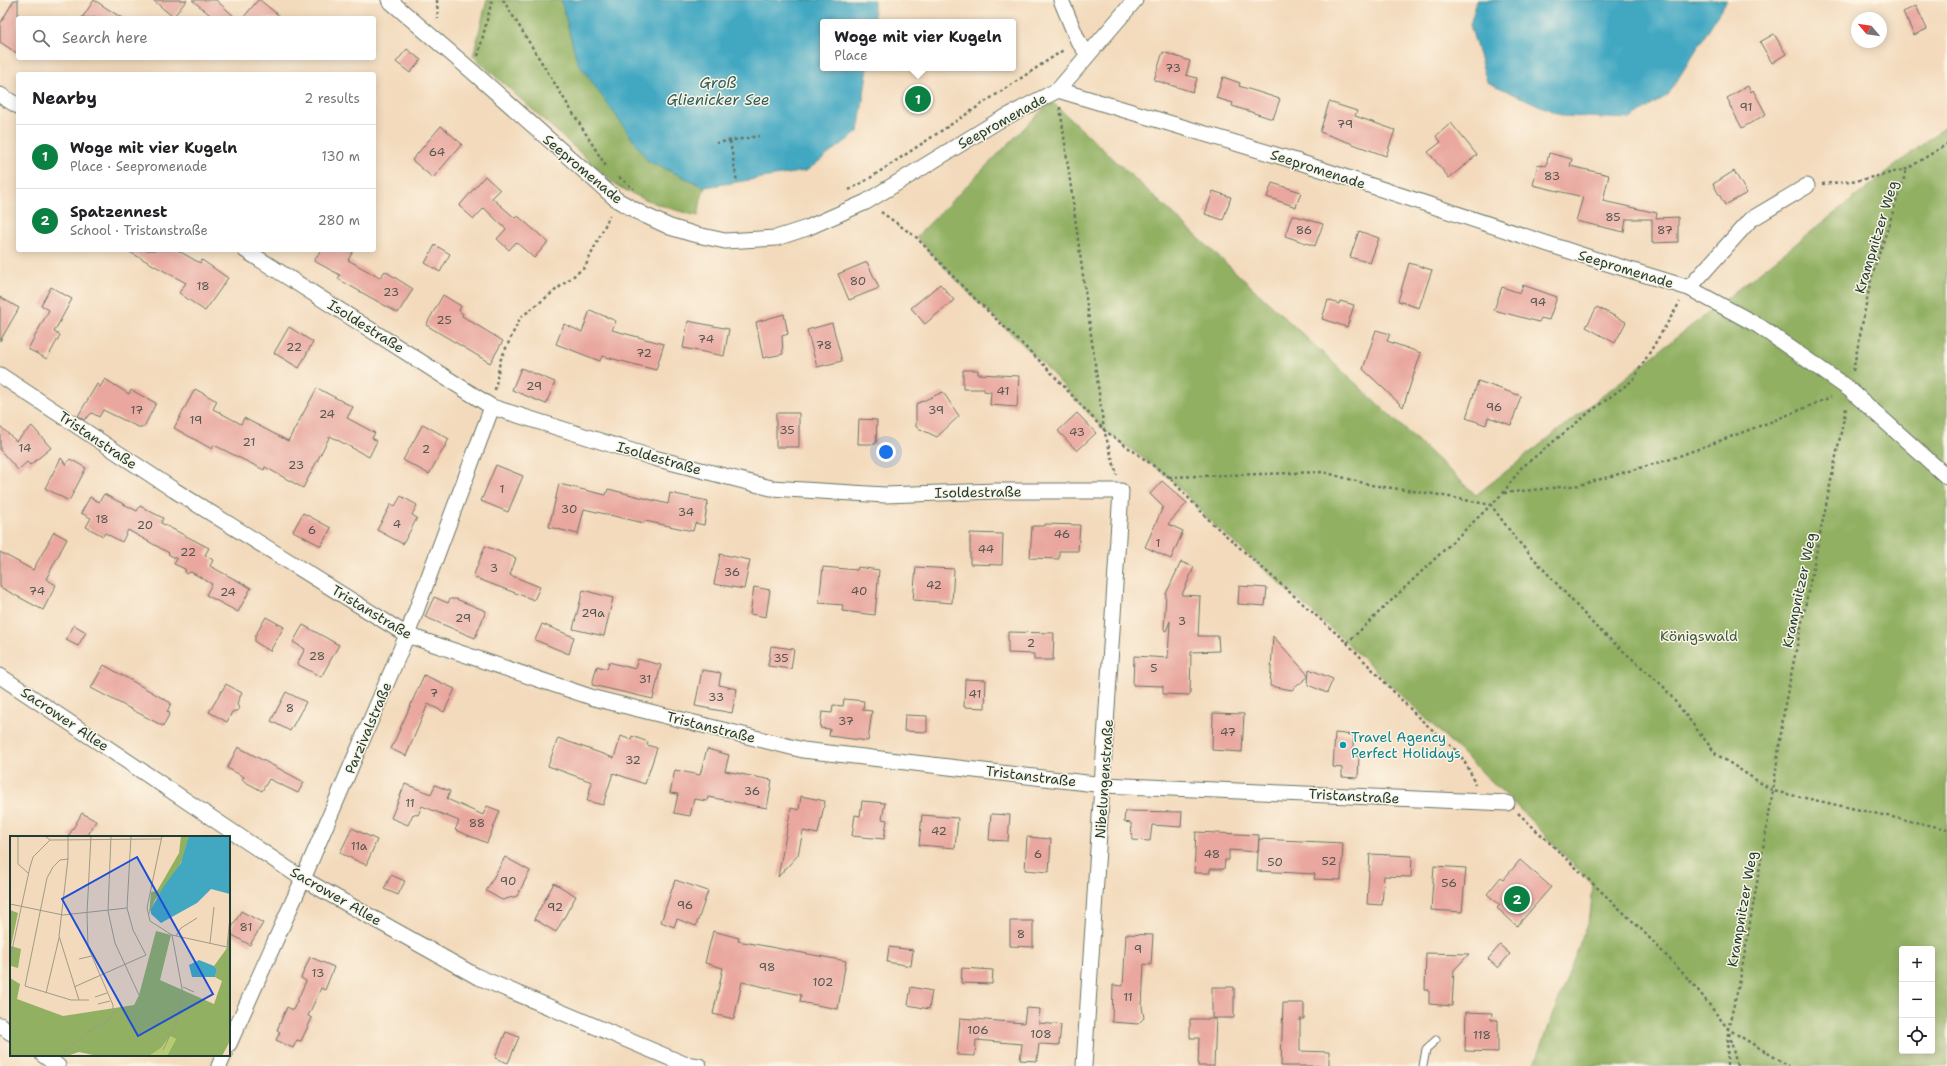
<!DOCTYPE html>
<html lang="en">
<head>
<meta charset="utf-8">
<style>
	:root { --surface:#fff; --page:#f2f2f2; --text:#202124; --muted:#757577; --line:#e0e0e0; --accent:#0b8043 }
	body { margin:0; font-family:"Shantell Sans",sans-serif; background:var(--page); color:var(--text) }
	.controls { position:absolute; right:12px; bottom:12px; display:grid; overflow:hidden; border-radius:4px; box-shadow:0 2px 10px #0003 }
	.controls button { width:36px; height:36px; display:grid; place-items:center; padding:0; border:0; border-bottom:1px solid var(--line); background:var(--surface); color:var(--text); font:20px sans-serif }
	.compass { position:absolute; left:1851px; top:12px; width:36px; height:36px; border-radius:50%; background:var(--surface); box-shadow:0 2px 10px #0003; rotate:299deg }
	.you { position:absolute; left:886px; top:452px; width:14px; height:14px; margin:-10px; border:3px solid #fff; border-radius:50%; background:#1a73e8; box-shadow:0 0 0 6px #1a73e833 }
	.badge { display:grid; place-items:center; width:26px; height:26px; border-radius:50%; background:var(--accent); color:#fff; font-size:13px; font-weight:700 }
	.pin { position:absolute; translate:-50% -50%; border:2px solid #fff; box-shadow:0 1px 4px #0006 }
	.popup { position:absolute; left:820px; top:19px; width:196px; height:52px; box-sizing:border-box; display:grid; place-content:center; border-radius:4px; background:var(--surface); filter:drop-shadow(0 1px 3px #0005); font-size:13px; white-space:nowrap; color:var(--muted) }
	.popup b { font-size:15px; color:var(--text) }
	.popup::after { content:''; position:absolute; left:50%; top:100%; margin-left:-8px; border:8px solid transparent; border-top-color:var(--surface) }
	.list { margin:0; padding:0; list-style:none }
	h2 { display:flex; justify-content:space-between; align-items:center; height:52px; margin:0; padding:0 16px; font-size:17px }
	h2 small { font-size:13px; font-weight:400; color:var(--muted) }
	.list li { display:grid; grid-template-columns:26px 1fr auto; gap:12px; align-items:center; box-sizing:border-box; height:64px; padding:0 16px; border-top:1px solid var(--line) }
	.list b { display:block; font-size:15px; white-space:nowrap }
	.list p { margin:0; font-size:13px; white-space:nowrap; color:var(--muted) }
	.list em { font-size:13px; font-style:normal; color:var(--muted) }
	.icon { flex:none; width:22px; height:22px; fill:none; stroke:currentColor; stroke-width:2; stroke-linecap:round; stroke-linejoin:round }
	.map { position:relative; flex:none; width:1947px; height:1066px; overflow:hidden }
	.search { position:absolute; background:var(--surface); box-shadow:0 2px 10px #0003; left:16px; top:16px; width:360px; height:44px; display:flex; align-items:center; gap:10px; box-sizing:border-box; padding:0 14px; border-radius:4px; color:var(--muted); font-size:15px }
	.panel { position:absolute; background:var(--surface); box-shadow:0 2px 10px #0003; left:16px; top:72px; width:360px; height:180px; border-radius:4px }
	.map>svg:first-child { display:block }
	.forest { fill:#91b062; stroke:#58764b; fill-rule:evenodd }
	.water { fill:#42a8c2; stroke:#30727b }
	.building { fill:#e9a79f }
	.lines { fill:none; stroke-linecap:round; stroke-linejoin:round }
	.lane-casing { stroke:#697464; stroke-width:9 }
	.street-casing { stroke:#697464; stroke-width:17 }
	.path { stroke:#697464; stroke-width:2.5; stroke-dasharray:3 3; stroke-linecap:butt }
	.lane { stroke:#fff; stroke-width:7 }
	.street { stroke:#fff; stroke-width:15 }
	.culture-dot { fill:#0f9aa8; stroke:#fcf5e5; stroke-width:1.5 }
	.labels { text-anchor:middle; stroke-width:3; stroke-linejoin:round; paint-order:stroke }
	.number-label { font-size:12px; fill:#52584f }
	.street-label { font-size:14px; fill:#1f3d34; stroke:#fcf5e5 }
	.park-label { font-size:14px; fill:#3d5a40; stroke:#fcf5e5 }
	.culture-label { font-size:14px; fill:#0d838f; stroke:#fcf5e5; text-anchor:start }
	.water-label { font-size:15px; font-style:italic; fill:#2a5d5f; stroke:#fcf5e5 }
	.inset-road { fill:none; stroke:#9e9b86; stroke-width:1 }
	.view { fill:#1d4ed8; fill-opacity:0.15; stroke:#1d4ed8; stroke-width:2 }
	.inset-edge { fill:none; stroke:#1f3d34; stroke-width:2 }
</style>
</head>
<body>
<div class="map">
<svg width="1947" height="1066" viewBox="0 0 1947 1066">
	<rect width="100%" height="100%" fill="#fcf5e5"/>
	<filter id="ink" filterUnits="userSpaceOnUse"><feTurbulence type="fractalNoise" baseFrequency=".025" numOctaves="2"/><feDisplacementMap in="SourceGraphic" scale="8" xChannelSelector="R" yChannelSelector="G"/><feConvolveMatrix kernelMatrix="1 2 1 2 8 2 1 2 1" color-interpolation-filters="sRGB"/></filter>
	<filter id="wash" filterUnits="userSpaceOnUse"><feTurbulence type="fractalNoise" baseFrequency=".012" numOctaves="4" result="noise"/><feDisplacementMap in="SourceGraphic" scale="16" xChannelSelector="R" yChannelSelector="G"/><feGaussianBlur stdDeviation="0.9" result="paint"/><feColorMatrix in="noise" values="0 0 0 0 0 0 0 0 0 0 0 0 0 0 0 0 0 1.4 0 .05"/><feComposite in="paint" operator="in"/></filter>
	<g filter="url(#wash)">
		<rect width="100%" height="100%" fill="#f3dabc"/>
		<path class="forest" d="M487 0H561L648 161 705 187 701 199 698 216C669 209 642 200 616 185L473 56Z
			M1051 101 1476 495 1947 125V1066H1534L1590 916 1593 885 1510 799 1347 643 1212 523 1169 477 1104 430 1045 366 965 289 916 237ZM1902 949H1932V1051H1902Z"/>
		<path class="water" d="M561 0H874V22H823V68H868L858 132 806 171 705 187 648 161 577 61Z
			M1477 0H1727L1668 95 1630 119 1563 116 1487 82 1470 25Z"/>
		<g id="blocks">
			<path class="building" d="M14 0H18V54L0 42V24Z
				M94 0 122 18H82Z
				M153 0H187L173 17Z
				M192 0H216L236 18H214Z
				M258 0H260L282 18H243Z
				M1916 6 1927 29 1914 35 1903 12Z
				M1774 34 1786 54 1772 63 1760 42Z
				M407 49 421 60 410 73 396 62Z
				M1163 52 1190 61 1186 75 1197 78 1193 92 1154 80Z
				M1223 77 1240 83 1239 86 1280 99 1273 119 1232 106 1233 103 1216 98Z
				M1748 86 1751 92 1753 90 1766 114 1742 128 1729 104H1730L1727 98Z
				M1329 102 1357 111 1355 116 1395 130 1386 156 1320 132Z
				M1451 123 1477 155 1449 178 1428 152 1441 142 1436 136Z
				M441 126 462 144 433 178 412 160Z
				M1549 153 1572 159 1570 166 1609 175 1603 201 1657 213 1656 218 1678 217V242L1652 243V219H1626L1624 232 1576 221 1583 197 1533 185 1538 164 1546 166Z
				M1734 171 1747 193 1725 205 1713 184Z
				M485 176 500 190 492 198 515 218 518 216 548 242 534 258 516 242 509 250 497 239 506 229 484 208 474 219 459 206Z
				M1272 183 1301 192 1296 207 1267 197Z
				M1213 191 1231 197 1223 220 1205 214Z
				M1292 215 1323 224 1315 246 1285 236Z
				M1359 231 1379 238 1370 263 1350 257Z
				M435 245 450 254 440 272 425 263Z
				M126 250H177L200 263 202 260 228 278 205 311 179 293 186 283Z
				M321 250H354L348 260 380 278 385 271 413 289 398 313 338 279 340 275 314 261Z
				M867 262 879 288 849 300 838 274Z
				M1409 263 1432 270 1419 308 1398 301Z
				M940 284 954 300 925 324 911 308Z
				M1523 285 1557 297 1549 320 1541 318 1539 322 1494 310 1502 287 1520 293Z
				M51 287 72 299 54 332 60 335 47 359 28 349 49 310 41 305Z
				M443 295 461 306 459 311 463 314 462 316 503 341 490 363 426 325Z
				M0 297 19 308 0 341Z
				M1328 300 1339 304 1340 301 1354 305 1347 327 1322 319Z
				M1597 307 1626 322 1615 343 1586 327Z
				M590 310 616 321 612 330 664 344 656 370 602 356 600 361 556 344 564 324 582 332Z
				M784 314 788 334 782 336 783 354 763 358 756 322Z
				M688 321 729 329 724 356 683 348Z
				M832 323 842 361 817 367 807 330Z
				M289 327 313 342 299 368 274 353Z
				M1376 330 1390 334 1387 341 1421 353 1403 407 1363 369Z
				M521 368 555 382 546 404 512 390Z
				M963 370H978V374L1019 376 1017 407 990 405 991 392 984 391V389H963Z
				M105 379 129 394 131 390 156 403 144 427H138L103 410 99 417 92 413 84 420 78 416 97 384 100 387Z
				M1478 381 1521 396 1511 425 1488 417 1486 425 1466 418Z
				M317 388 353 407 347 418 375 433 372 438 377 441 369 457 330 436 303 488 265 467 264 470 214 445 212 449 174 428 195 389 217 401 213 409 241 424 244 418 288 441Z
				M943 392 959 416 937 437 916 427V404Z
				M776 413H799V447H776Z
				M1077 413 1096 433 1077 451 1058 431Z
				M859 419 877 420 876 444H858Z
				M423 424 449 439 429 474 403 460Z
				M0 426 16 441 32 426 51 448 30 465 27 462 18 470 0 450Z
				M61 458 66 465 70 459 86 468 69 501 45 488Z
				M496 465 523 476 508 512 481 501Z
				M1162 481 1187 503 1168 524 1183 531 1171 559 1145 547 1163 507 1150 494Z
				M559 484 606 495 608 489 668 504 670 493 708 501 704 525 695 523 693 531 645 521 644 523 584 509 578 534 549 527Z
				M104 494 137 511 140 506 163 518 161 523 209 548 205 555 213 560 210 566 251 588 238 612 206 595 212 584 191 572 186 574 185 569 174 564 177 559 168 554 169 553 128 530 122 542 105 533 103 536 86 527 91 518 81 513 90 497 99 502Z
				M401 496 417 505 412 515 417 518 403 544 377 530 391 504 395 506Z
				M303 513 331 528 321 546 293 531Z
				M1045 524 1080 525 1078 551H1059V559L1030 558 1032 526H1045Z
				M54 532 67 539 46 579 56 585 43 610 0 587V552L33 570Z
				M970 533 1003 534 1002 565 970 564Z
				M485 546 516 558 510 575 540 587 534 600 473 577Z
				M720 554 750 560 744 589 714 584Z
				M1181 562 1194 567 1182 595 1200 596 1198 636H1218L1219 651 1191 652 1190 695 1163 694V686L1133 685 1134 656 1168 658 1170 621 1166 631 1164 630 1166 594Z
				M823 567 857 570 858 567 879 570 875 615 842 611 843 605 819 603Z
				M916 567 954 569 952 603 913 600Z
				M1239 586 1267 588 1265 606 1238 604Z
				M754 587 770 590 766 617 750 614Z
				M583 590 613 598 604 636 573 629Z
				M434 597 448 603 450 599H456L486 611 475 638 425 617Z
				M266 617 284 627 270 651 255 642V636Z
				M542 624 574 637 569 654 535 640Z
				M74 625 86 632 78 646 66 640Z
				M303 625 339 645 321 677 297 664 305 649 293 642Z
				M1008 632 1054 633 1053 660H1034V654L1008 653Z
				M1273 636 1309 676 1292 690 1270 686Z
				M771 646 794 649 791 669 768 666Z
				M638 659 661 665 653 699 592 685 597 666 607 669 609 662 635 669Z
				M104 665 171 703 167 712 170 713 163 726 91 688Z
				M1309 669 1333 679 1327 693 1308 685Z
				M702 670 721 673 719 685 737 689 732 713 695 706Z
				M424 675 455 689 444 712 428 704 406 756 391 749Z
				M965 679 986 680 985 708 964 707Z
				M226 684 242 693 237 703 239 710 232 712 227 722 209 712Z
				M286 692 306 702 290 731 271 721Z
				M844 699 864 701 863 710 872 711 868 741 829 736 830 729 820 728 822 712 832 713 833 705 843 706Z
				M1213 713 1244 714 1242 752 1212 750Z
				M905 715 927 716V732L904 731Z
				M1335 733 1354 735 1352 756H1359L1358 778 1342 777V768L1333 767Z
				M621 736 631 740 632 736 648 742 647 745 657 748 645 784 613 773 603 805 587 801 592 782 548 766 558 738 614 758Z
				M238 747 304 782 298 793 269 779 262 791 242 780 244 777 227 768Z
				M707 749 729 755 725 771 772 780 767 808 708 797 707 801 694 799 690 816 674 813 678 794 670 793 675 770 700 775Z
				M405 784 431 794 435 785 450 791 447 799 483 815 487 806 500 811 487 843 455 830 459 821 422 806 418 815 413 814 408 825 391 818Z
				M801 796 825 801 818 834 803 831 798 855 778 877 791 808 799 810Z
				M862 801 885 803 882 819 887 820 884 839 852 836 855 815 860 816Z
				M1125 811 1182 812 1181 827 1152 825 1150 841 1132 840 1131 823 1124 822Z
				M82 813 96 821 87 837H68Z
				M991 814 1010 815 1008 841 989 840Z
				M922 815 958 818 955 848 919 845Z
				M352 828 377 840 366 865 340 853Z
				M1196 832 1259 835 1258 852 1229 850V860H1225L1224 869H1210V873H1194Z
				M1027 837 1051 839 1049 872 1025 870Z
				M1259 839 1343 843 1341 880 1314 879 1315 874 1257 871Z
				M1370 854 1412 856 1411 877 1384 876 1382 905 1367 904Z
				M505 857 530 871 517 896 502 900 486 891Z
				M1520 860 1551 887 1517 926 1497 908 1500 905 1487 894 1500 878 1503 880Z
				M1434 866 1466 868 1462 912 1431 910Z
				M391 875 405 881 398 895 384 889Z
				M675 880 708 891 696 926 677 919 674 927 661 922Z
				M554 883 576 896 556 932 534 919Z
				M241 911 263 923 250 945 229 933Z
				M1010 921H1033V947L1010 946Z
				M713 931 739 938 738 941 846 961 838 1009 800 1002 801 995 742 982 734 1019 713 1014 723 968 705 963Z
				M1126 934 1153 935 1151 965 1144 964 1142 1007 1144 1018 1138 1024 1112 1022 1113 985 1123 986Z
				M1500 945 1510 954 1498 968 1488 959Z
				M889 947 913 950 911 966 887 962Z
				M1426 953 1469 954 1454 970 1452 1006 1429 1004V990H1425Z
				M310 957 334 967 325 990 321 988 308 1016 312 1018 301 1041 297 1040 293 1048 276 1040 280 1032 277 1030 287 1007 293 1010 306 981 301 978Z
				M962 968 993 970 992 984 961 983Z
				M911 987 932 991 929 1009 908 1005Z
				M1212 987H1234V1018H1212Z
				M1283 1003H1304V1019H1300V1051L1329 1052V1066H1281Z
				M1026 1008 1040 1009 1039 1023 1061 1025 1059 1045 1039 1044 1037 1061 1020 1060 1022 1044 976 1040 975 1056 957 1055 960 1018 1024 1023Z
				M1466 1012 1492 1013 1491 1020H1498V1052L1465 1051Z
				M1190 1019H1216L1214 1066H1198L1199 1038H1190Z
				M506 1032 519 1037 508 1063 495 1058Z"/>
		</g>
	</g>
	<g filter="url(#ink)">
		<use href="#blocks" fill-opacity="0" stroke="#697464" stroke-width="1"/>
		<g class="lines">
			<g class="lane-casing">
				<path id="lane" d="M1423 1066 1426 1049 1436 1040"/>
			</g>
			<g class="street-casing">
				<path id="street" d="M389 0 473 72 617 200 644 215 670 227 693 234 725 241 776 238 807 228 866 202 998 121 1058 90 1135 0
					M1061 0 1078 41 1087 53
					M1058 90 1299 162 1597 260 1689 288 1759 326 1849 389 1947 477
					M0 95 18 106
					M245 250 492 407 654 458 771 488 885 495 996 491H1121L1084 1066
					M1689 288 1750 220 1807 186
					M0 375 174 490 407 635 594 698 803 750 1104 785 1507 803
					M0 676 303 879 476 976 684 1064 699 1066
					M0 1025 11 1033
					M229 1044 303 879 407 635 492 407
					M43 1055 58 1066
					M219 1066 224 1055"/>
			</g>
			<path class="path" d="M437 0 438 19
				M503 0 607 168
				M478 56 492 0
				M1060 107 1104 430 1117 475
				M730 141 737 182
				M716 143 759 136
				M619 177 634 189
				M1822 184 1860 180 1907 169 1947 144
				M849 190 870 178 1065 49
				M881 212 916 237 965 289 1045 366 1104 430 1169 477 1212 523 1347 643 1419 718 1459 753 1470 771 1475 785
				M1853 371 1871 279 1907 169
				M495 390 500 361 520 318 585 267 610 215
				M1169 477 1323 472 1371 485 1434 494 1491 505 1516 539 1596 627 1663 686 1716 754 1773 791 1947 829
				M1504 493 1580 485 1671 459 1773 421 1831 397
				M1347 643 1491 505 1503 493 1521 468 1591 411 1633 380 1680 302
				M1518 813 1642 930 1694 985 1728 1029 1789 1066
				M1729 1033 1737 1066
				M1727 1066 1728 1029 1740 980 1773 791 1785 704 1846 408"/>
			<use href="#lane" class="lane"/>
			<use href="#street" class="street"/>
		</g>
	</g>
	<circle class="culture-dot" cx="1343" cy="745" r="4"/>
	<g class="labels">
		<g class="number-label">
			<text x="1173" y="72">73</text>
			<text x="1746" y="111">91</text>
			<text x="1345" y="128">79</text>
			<text x="437" y="156">64</text>
			<text x="1552" y="180">83</text>
			<text x="1613" y="221">85</text>
			<text x="1304" y="234">86</text>
			<text x="1665" y="234">87</text>
			<text x="858" y="285">80</text>
			<text x="203" y="290">18</text>
			<text x="391" y="296">23</text>
			<text x="1538" y="306">94</text>
			<text x="444" y="324">25</text>
			<text x="706" y="343">74</text>
			<text x="824" y="349">78</text>
			<text x="294" y="351">22</text>
			<text x="644" y="357">72</text>
			<text x="534" y="390">29</text>
			<text x="1003" y="395">41</text>
			<text x="1494" y="411">96</text>
			<text x="137" y="414">17</text>
			<text x="936" y="414">39</text>
			<text x="327" y="418">24</text>
			<text x="196" y="424">19</text>
			<text x="787" y="434">35</text>
			<text x="1077" y="436">43</text>
			<text x="249" y="446">21</text>
			<text x="25" y="452">14</text>
			<text x="426" y="453">2</text>
			<text x="296" y="469">23</text>
			<text x="502" y="493">1</text>
			<text x="569" y="513">30</text>
			<text x="686" y="516">34</text>
			<text x="102" y="523">18</text>
			<text x="397" y="528">4</text>
			<text x="145" y="529">20</text>
			<text x="312" y="534">6</text>
			<text x="1062" y="538">46</text>
			<text x="1158" y="547">1</text>
			<text x="986" y="553">44</text>
			<text x="188" y="556">22</text>
			<text x="494" y="572">3</text>
			<text x="732" y="576">36</text>
			<text x="934" y="589">42</text>
			<text x="37" y="595">74</text>
			<text x="859" y="595">40</text>
			<text x="228" y="596">24</text>
			<text x="593" y="617">29a</text>
			<text x="463" y="622">29</text>
			<text x="1182" y="625">3</text>
			<text x="1031" y="647">2</text>
			<text x="317" y="660">28</text>
			<text x="781" y="662">35</text>
			<text x="1154" y="672">5</text>
			<text x="645" y="683">31</text>
			<text x="434" y="697">7</text>
			<text x="975" y="698">41</text>
			<text x="716" y="701">33</text>
			<text x="290" y="712">8</text>
			<text x="846" y="725">37</text>
			<text x="1228" y="736">47</text>
			<text x="633" y="764">32</text>
			<text x="752" y="795">36</text>
			<text x="410" y="807">11</text>
			<text x="477" y="827">88</text>
			<text x="939" y="835">42</text>
			<text x="359" y="850">11a</text>
			<text x="1038" y="858">6</text>
			<text x="1212" y="858">48</text>
			<text x="1329" y="865">52</text>
			<text x="1275" y="866">50</text>
			<text x="508" y="885">90</text>
			<text x="1449" y="887">56</text>
			<text x="685" y="909">96</text>
			<text x="555" y="911">92</text>
			<text x="246" y="931">81</text>
			<text x="1021" y="938">8</text>
			<text x="1138" y="953">9</text>
			<text x="767" y="971">98</text>
			<text x="318" y="977">13</text>
			<text x="823" y="986">102</text>
			<text x="1128" y="1001">11</text>
			<text x="978" y="1034">106</text>
			<text x="1041" y="1038">108</text>
			<text x="1482" y="1039">118</text>
		</g>
		<g class="street-label">
			<text transform="translate(1002 121) rotate(-29)" y="5">Seepromenade</text>
			<text transform="translate(583 169) rotate(40)" y="5">Seepromenade</text>
			<text transform="translate(1318 169) rotate(18)" y="5">Seepromenade</text>
			<text transform="translate(1876 237) rotate(-73)" y="5">Krampnitzer Weg</text>
			<text transform="translate(1626 269) rotate(17)" y="5">Seepromenade</text>
			<text transform="translate(366 326) rotate(32)" y="5">Isoldestraße</text>
			<text transform="translate(98 440) rotate(34)" y="5">Tristanstraße</text>
			<text transform="translate(659 458) rotate(16)" y="5">Isoldestraße</text>
			<text transform="translate(978 492) rotate(-1)" y="5">Isoldestraße</text>
			<text transform="translate(1799 590) rotate(-78)" y="5">Krampnitzer Weg</text>
			<text transform="translate(372 612) rotate(31)" y="5">Tristanstraße</text>
			<text transform="translate(65 719) rotate(34)" y="5">Sacrower Allee</text>
			<text transform="translate(711 727) rotate(14)" y="5">Tristanstraße</text>
			<text transform="translate(368 728) rotate(-67)" y="5">Parzivalstraße</text>
			<text transform="translate(1031 776) rotate(7)" y="5">Tristanstraße</text>
			<text transform="translate(1104 779) rotate(-86)" y="5">Nibelungenstraße</text>
			<text transform="translate(1354 796) rotate(3)" y="5">Tristanstraße</text>
			<text transform="translate(336 896) rotate(30)" y="5">Sacrower Allee</text>
			<text transform="translate(1742 909) rotate(-80)" y="5">Krampnitzer Weg</text>
		</g>
		<g class="park-label">
			<text x="1699" y="641">Königswald</text>
		</g>
		<g class="culture-label">
			<text x="1351" y="742">Travel Agency<tspan x="1351" dy="16">Perfect Holidays</tspan></text>
		</g>
		<g class="water-label">
			<text x="718" y="88">Groß<tspan x="718" dy="17">Glienicker See</tspan></text>
		</g>
	</g>
	<g transform="translate(10 836)">
		<rect width="220" height="220" fill="#f3dabc"/>
		<path d="M160 200 166 203 157 220H139L151 212Z" fill="#b7cc6f"/>
		<path d="M171 0H179L176 17 162 43 145 64 139 79 141 56 147 55 169 17ZM0 74 8 77 1 110 11 113 8 132 1 130 0 133ZM220 87V205L212 220H157L166 203 160 200 151 212 139 220 83 219 69 216 57 220H0V142L10 148 7 163 53 180 124 169 129 159 146 95 161 99 150 144 204 168 212 145 205 141 207 133 204 130 217 112Z" fill="#91b062"/>
		<path d="M179 0H220V58L201 53 187 67 151 87 141 78V73L154 50 171 27ZM189 124 204 130 207 133 205 141H182L179 129Z" fill="#42a8c2"/>
		<path class="inset-road" d="M8 0V28L18 37M35 0 40 4 151 3M58 0V23L49 100 69 164M101 0 98 75 105 107 129 159M152 0 137 72 140 85 162 99 217 111 220 81M58 23 50 24 43 31 37 42 15 150 61 164H79M0 68 53 79 117 72M166 100 171 92 187 82M200 107 204 71M0 123 20 31 23 21 40 4M69 123 82 120M64 151 136 119 123 94 117 72 121 0M173 151 184 156M36 157 49 102M85 161 97 157M88 168 100 165M153 214 166 187 173 158 162 99M50 220 80 194 99 185 103 177V169L78 111 77 77 81 0"/>
		<path class="view" d="M127 21 203 158 128 200 52 63Z"/>
		<rect width="220" height="220" class="inset-edge"/>
	</g>
</svg>
<div class="controls">
<button>+</button>
<button>−</button>
<button><svg class="icon" aria-label="locate" viewBox="0 0 24 24"><circle cx="12" cy="12" r="6"/><path d="M12 2v4M12 18v4M2 12h4M18 12h4"/></svg></button>
</div>
<svg class="compass" viewBox="-18 -18 36 36"><path d="M0-13l5 13h-10z" fill="#e53935"/><path d="M0 13l5-13h-10z" fill="#757577"/></svg>
<div class="you"></div>
<div class="pin badge" style="left:918px;top:99px">1</div>
<div class="popup"><b>Woge mit vier Kugeln</b>Place</div>
<div class="pin badge" style="left:1517px;top:899px">2</div>
<div class="search"><svg class="icon" aria-label="search" viewBox="0 0 24 24"><circle cx="10" cy="10" r="6"/><path d="M15 15l6 6"/></svg>Search here</div>
<section class="panel">
<h2>Nearby<small>2 results</small></h2>
<ul class="list">
<li><span class="badge">1</span><div><b>Woge mit vier Kugeln</b><p>Place · Seepromenade</p></div><em>130 m</em></li>
<li><span class="badge">2</span><div><b>Spatzennest</b><p>School · Tristanstraße</p></div><em>280 m</em></li>
</ul>
</section>
</div>
</body>
</html>
